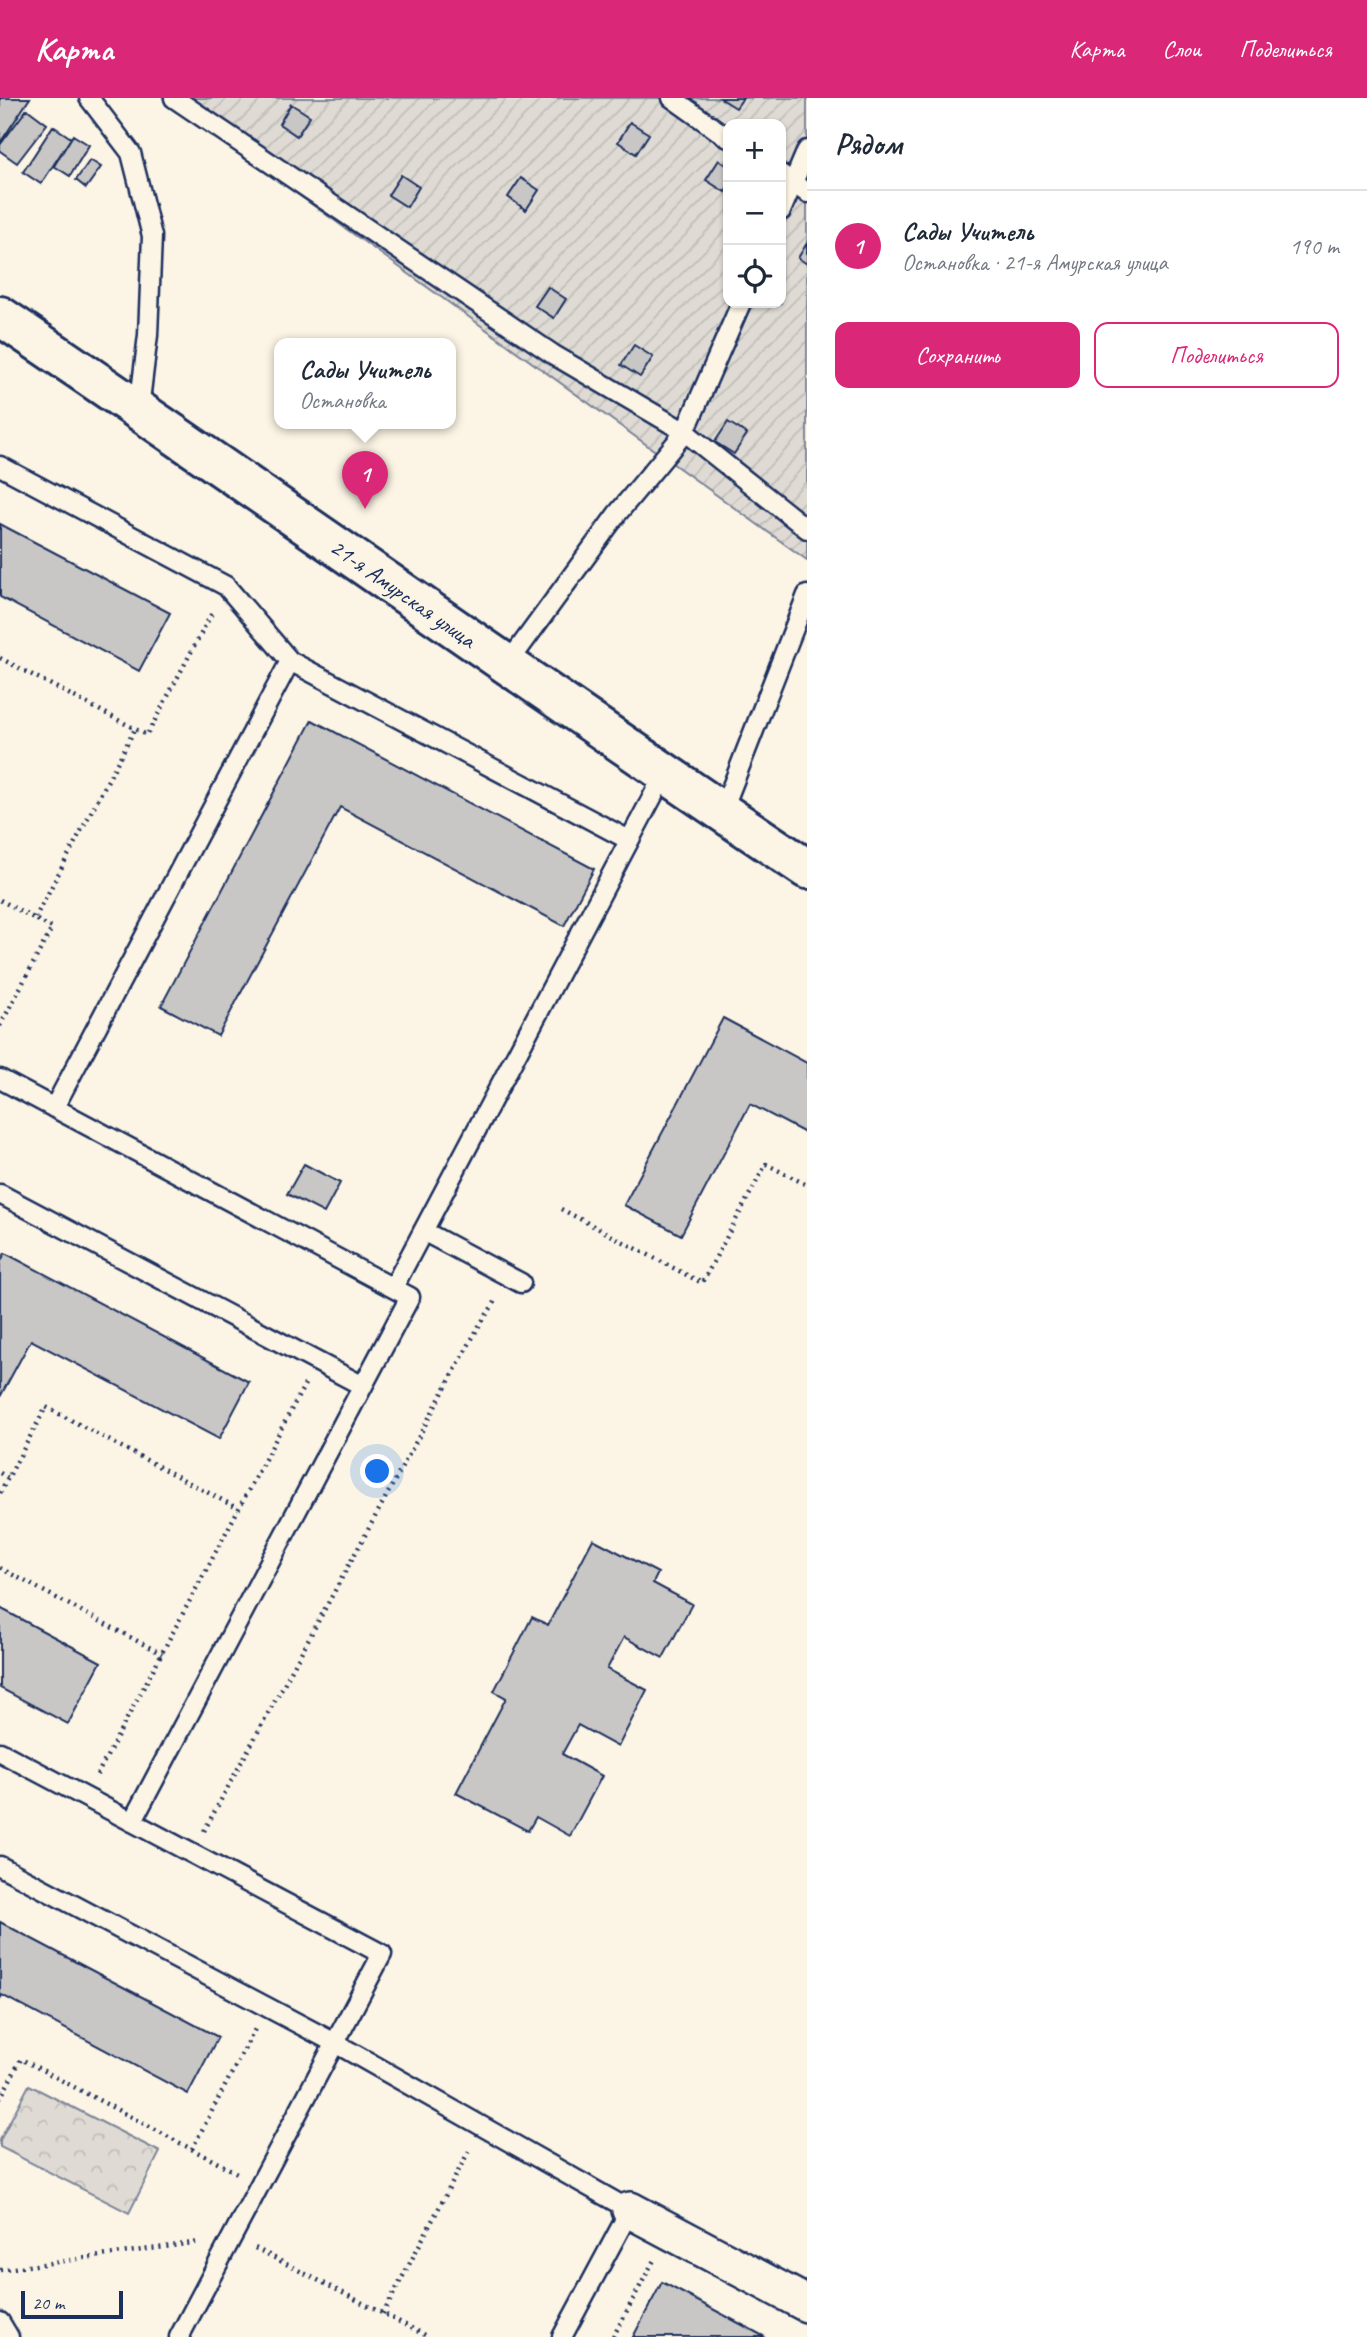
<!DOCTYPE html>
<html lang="ru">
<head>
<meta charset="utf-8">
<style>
	:root { --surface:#fff; --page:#f2f2f3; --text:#1f2937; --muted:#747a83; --line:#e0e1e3; --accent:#db2777 }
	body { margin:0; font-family:Caveat,sans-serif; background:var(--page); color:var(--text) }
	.controls { position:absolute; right:21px; top:21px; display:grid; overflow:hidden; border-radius:14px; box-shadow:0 2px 5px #0004 }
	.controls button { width:63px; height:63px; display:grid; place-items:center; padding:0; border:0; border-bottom:2px solid var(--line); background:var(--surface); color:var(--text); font:35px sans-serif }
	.scale { position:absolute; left:21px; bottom:18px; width:102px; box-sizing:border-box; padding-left:7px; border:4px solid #1b2f5e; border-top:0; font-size:19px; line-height:24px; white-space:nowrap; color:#1b2f5e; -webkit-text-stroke:5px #fcf5e5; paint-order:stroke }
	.you { position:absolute; left:378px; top:1374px; width:24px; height:24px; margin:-18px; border:5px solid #fff; border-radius:50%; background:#1a73e8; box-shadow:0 0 0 10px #1a73e833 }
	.badge { display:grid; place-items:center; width:46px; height:46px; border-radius:50%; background:var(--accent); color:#fff; font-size:23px; font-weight:700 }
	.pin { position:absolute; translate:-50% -58px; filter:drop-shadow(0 2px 4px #0008) }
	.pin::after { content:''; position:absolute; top:37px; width:24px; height:21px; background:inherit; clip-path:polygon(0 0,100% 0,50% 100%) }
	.popup { position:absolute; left:274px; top:240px; width:182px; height:91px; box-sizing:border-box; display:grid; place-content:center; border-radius:14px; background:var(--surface); filter:drop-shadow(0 2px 5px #0005); font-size:23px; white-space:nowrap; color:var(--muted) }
	.popup b { font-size:26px; color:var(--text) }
	.popup::after { content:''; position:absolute; left:50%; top:100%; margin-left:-14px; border:14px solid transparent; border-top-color:var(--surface) }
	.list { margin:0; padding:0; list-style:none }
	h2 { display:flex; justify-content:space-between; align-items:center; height:91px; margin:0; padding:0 28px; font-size:30px }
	h2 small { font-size:23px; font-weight:400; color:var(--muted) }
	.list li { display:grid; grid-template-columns:46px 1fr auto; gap:21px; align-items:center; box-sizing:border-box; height:112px; padding:0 28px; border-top:2px solid var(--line) }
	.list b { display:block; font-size:26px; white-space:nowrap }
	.list p { margin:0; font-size:23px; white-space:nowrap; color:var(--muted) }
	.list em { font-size:23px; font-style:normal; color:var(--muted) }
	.actions { display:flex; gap:14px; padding:21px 28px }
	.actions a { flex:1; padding:16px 0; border:2px solid var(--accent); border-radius:14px; text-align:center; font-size:24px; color:var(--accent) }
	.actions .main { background:var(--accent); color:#fff }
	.icon { flex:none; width:38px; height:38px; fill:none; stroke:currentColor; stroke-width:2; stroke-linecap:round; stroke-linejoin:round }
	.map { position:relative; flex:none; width:807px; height:2239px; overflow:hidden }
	header { display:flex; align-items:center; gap:42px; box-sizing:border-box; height:98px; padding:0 35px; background:var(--accent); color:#fff }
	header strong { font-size:33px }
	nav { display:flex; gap:38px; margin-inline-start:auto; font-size:24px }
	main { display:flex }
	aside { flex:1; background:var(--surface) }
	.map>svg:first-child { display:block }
	.park { fill:url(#park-crowns); stroke:#7d8599; stroke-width:2 }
	.garden { fill:url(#garden-furrows); stroke:#7d8599; stroke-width:2; fill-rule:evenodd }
	.building { fill:#c8c7c6; stroke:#1b2f5e; stroke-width:2 }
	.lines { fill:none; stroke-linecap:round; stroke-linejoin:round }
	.lane-casing { stroke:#1b2f5e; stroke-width:23 }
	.street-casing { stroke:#1b2f5e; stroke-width:40 }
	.secondary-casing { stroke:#1b2f5e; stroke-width:44 }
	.path { stroke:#1b2f5e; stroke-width:4.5; stroke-dasharray:2 5; stroke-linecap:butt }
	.lane { stroke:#fcf5e5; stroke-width:18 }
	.street { stroke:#fcf5e5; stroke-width:35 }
	.secondary { stroke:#fcf5e5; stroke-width:38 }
	.labels { text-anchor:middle; stroke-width:5; stroke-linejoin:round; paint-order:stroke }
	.street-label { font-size:24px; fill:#1b2f5e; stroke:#fcf5e5 }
</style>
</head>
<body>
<header>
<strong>Карта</strong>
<nav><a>Карта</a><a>Слои</a><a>Поделиться</a></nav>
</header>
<main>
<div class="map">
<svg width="807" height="2239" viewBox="0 0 807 2239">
	<defs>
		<pattern id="park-crowns" width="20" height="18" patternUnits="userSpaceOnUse" patternTransform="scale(1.75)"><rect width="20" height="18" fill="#dfdbd4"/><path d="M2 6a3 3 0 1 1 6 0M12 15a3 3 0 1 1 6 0" fill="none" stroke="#bfbcb8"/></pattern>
		<pattern id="garden-furrows" width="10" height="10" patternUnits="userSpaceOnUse" patternTransform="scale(1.75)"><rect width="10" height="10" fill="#dfdbd4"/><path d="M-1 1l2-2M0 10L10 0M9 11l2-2" fill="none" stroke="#bfbcb8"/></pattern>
	</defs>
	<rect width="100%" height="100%" fill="#fcf5e5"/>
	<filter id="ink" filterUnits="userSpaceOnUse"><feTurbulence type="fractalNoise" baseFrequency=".0143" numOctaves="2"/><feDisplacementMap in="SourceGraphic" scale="14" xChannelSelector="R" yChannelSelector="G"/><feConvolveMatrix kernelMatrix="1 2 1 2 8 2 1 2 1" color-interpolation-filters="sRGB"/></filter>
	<g filter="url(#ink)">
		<path class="park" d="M29 1987 160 2054 129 2115 0 2049V2042Z"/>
		<path class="garden" d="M164 0H807V462ZM728 26H781V205H728Z"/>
		<path class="building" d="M0 0H30L0 45Z
			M720 0H743L736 10Z
			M291 6 310 18 297 38 279 26Z
			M27 11 47 26 17 65 0 53V47Z
			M630 24 649 36 636 56 618 44Z
			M53 28 71 40 41 86 23 74Z
			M73 37 89 47 70 78 54 68Z
			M90 62 101 69 86 90 76 82Z
			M719 62 728 68V88L725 94 706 82Z
			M401 77 419 89 407 109 388 97Z
			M521 80 539 92 526 112 508 99Z
			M807 145V166L798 160Z
			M548 189 566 201 554 220 535 208Z
			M634 247 653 259 640 279 621 267Z
			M728 324 747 336 734 356 715 344Z
			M0 426 170 515 139 573 0 499Z
			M312 622 594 771 564 828 340 709 218 938 161 908Z
			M723 920 807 965V1036L750 1006 681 1137 624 1107Z
			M304 1066 340 1085 324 1115 287 1096Z
			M5 1155 249 1284 219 1341 31 1242 0 1299V1165Z
			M593 1441 658 1475 653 1485 692 1506 663 1560 624 1539 607 1571 647 1592 618 1649 578 1627 562 1656 602 1678 570 1738 536 1719 528 1733 456 1695 506 1600 494 1593 532 1519 548 1527Z
			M0 1510 101 1564 68 1626 0 1590Z
			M0 1824 218 1939 188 1996 2 1897 0 1901Z
			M662 2184 765 2239H633Z"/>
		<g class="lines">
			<g class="lane-casing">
				<path id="lane" d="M89 0 131 55 152 138 148 237 139 311
					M174 0 554 257 685 334 807 431
					M672 0 728 40
					M781 76 807 95
					M781 113 807 52
					M0 368 226 488 290 563 629 742
					M507 567 617 416 685 334 741 205
					M722 714 807 497
					M0 981 410 1199 132 1724
					M54 1010 290 563
					M0 1096 363 1288
					M423 1133 521 1185
					M393 1190 665 675
					M0 1654 382 1856 179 2239
					M0 1768 335 1945 630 2112 562 2239
					M0 2224 9 2239"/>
			</g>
			<g class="street-casing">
				<path id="street" d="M630 2112 807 2206"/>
			</g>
			<g class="secondary-casing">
				<path id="secondary" d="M0 218C271 400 536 590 807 771"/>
			</g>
			<path class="path" d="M0 560 147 637 213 513
				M0 802 52 830 0 928
				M35 820 135 631
				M561 1111 702 1185 766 1066 807 1087
				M0 1375 8 1380
				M0 1395 46 1309 239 1411
				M0 1470 162 1556
				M97 1677 305 1286
				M204 1733 479 1228 497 1201
				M0 2001 21 1961 237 2075
				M192 2051 255 1931
				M255 2150 429 2239
				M0 2172 200 2144
				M383 2216 471 2049
				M613 2239 654 2162"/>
			<use href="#lane" class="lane"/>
			<use href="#street" class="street"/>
			<use href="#secondary" class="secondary"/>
		</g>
	</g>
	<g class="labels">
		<g class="street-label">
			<text transform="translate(403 495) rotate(35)" y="8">21-я Амурская улица</text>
		</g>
	</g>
</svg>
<div class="controls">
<button>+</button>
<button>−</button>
<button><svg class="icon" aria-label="locate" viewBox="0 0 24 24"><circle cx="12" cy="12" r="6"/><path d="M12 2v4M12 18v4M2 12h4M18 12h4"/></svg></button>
</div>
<div class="scale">20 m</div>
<div class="you"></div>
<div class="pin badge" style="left:365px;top:411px">1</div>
<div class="popup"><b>Сады Учитель</b>Остановка</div>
</div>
<aside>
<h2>Рядом<small></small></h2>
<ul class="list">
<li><span class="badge">1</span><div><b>Сады Учитель</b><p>Остановка · 21-я Амурская улица</p></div><em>190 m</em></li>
</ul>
<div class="actions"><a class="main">Сохранить</a><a>Поделиться</a></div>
</aside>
</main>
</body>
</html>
